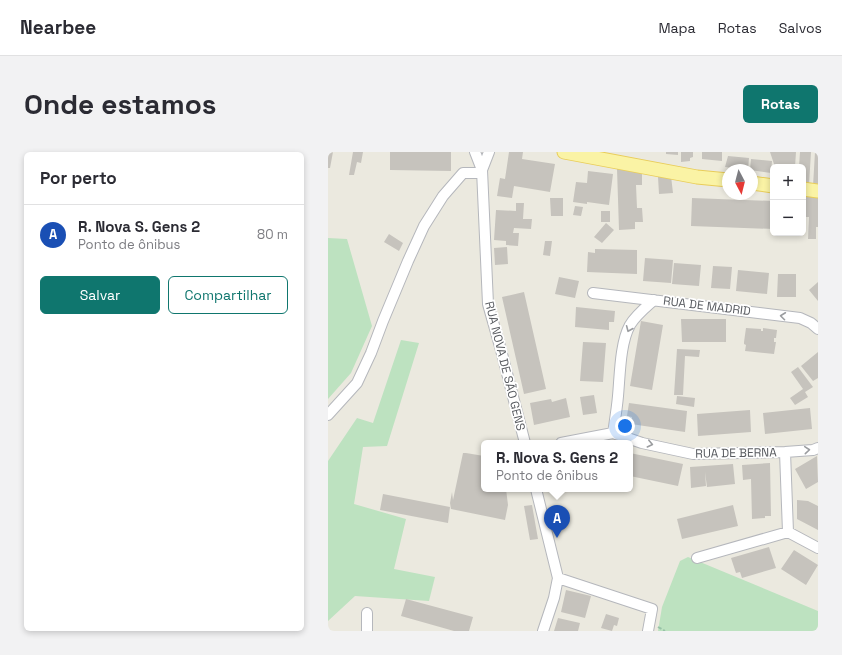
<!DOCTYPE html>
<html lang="pt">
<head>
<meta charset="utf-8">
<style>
	:root { --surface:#fff; --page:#f2f2f3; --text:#2b2b33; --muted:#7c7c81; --line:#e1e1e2; --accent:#0f766e }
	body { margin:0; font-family:"Space Grotesk",sans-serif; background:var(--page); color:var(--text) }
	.controls { position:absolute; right:12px; top:12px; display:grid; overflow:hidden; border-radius:6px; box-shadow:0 2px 6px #0003 }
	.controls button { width:36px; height:36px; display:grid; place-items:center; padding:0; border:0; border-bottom:1px solid var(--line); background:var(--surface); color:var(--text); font:20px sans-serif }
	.compass { position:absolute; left:394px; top:12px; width:36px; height:36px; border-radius:50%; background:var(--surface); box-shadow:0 2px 6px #0003; rotate:173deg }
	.you { position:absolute; left:297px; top:274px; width:14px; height:14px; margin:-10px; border:3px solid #fff; border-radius:50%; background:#1a73e8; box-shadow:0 0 0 6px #1a73e833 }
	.badge { display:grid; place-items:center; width:26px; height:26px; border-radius:50%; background:var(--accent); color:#fff; font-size:13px; font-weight:700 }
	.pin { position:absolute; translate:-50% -33px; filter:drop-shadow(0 1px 2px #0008) }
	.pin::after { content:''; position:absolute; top:21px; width:14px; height:12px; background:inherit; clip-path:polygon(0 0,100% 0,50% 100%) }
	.popup { position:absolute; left:153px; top:288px; width:152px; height:52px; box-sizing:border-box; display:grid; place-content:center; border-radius:6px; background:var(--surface); filter:drop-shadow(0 1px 3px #0005); font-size:13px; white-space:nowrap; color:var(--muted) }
	.popup b { font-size:15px; color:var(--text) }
	.popup::after { content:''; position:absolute; left:50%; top:100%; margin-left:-8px; border:8px solid transparent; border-top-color:var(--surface) }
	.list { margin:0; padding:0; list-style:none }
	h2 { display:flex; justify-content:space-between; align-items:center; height:52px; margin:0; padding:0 16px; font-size:17px }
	h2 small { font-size:13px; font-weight:400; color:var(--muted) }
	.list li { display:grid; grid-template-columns:26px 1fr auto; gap:12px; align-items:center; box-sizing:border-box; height:60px; padding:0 16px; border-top:1px solid var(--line) }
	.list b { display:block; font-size:15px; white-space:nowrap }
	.list p { margin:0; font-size:13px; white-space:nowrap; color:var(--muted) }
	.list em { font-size:13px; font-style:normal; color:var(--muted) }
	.actions { display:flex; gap:8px; padding:12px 16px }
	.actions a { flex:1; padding:9px 0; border:1px solid var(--accent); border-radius:6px; text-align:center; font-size:14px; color:var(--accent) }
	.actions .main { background:var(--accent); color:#fff }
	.map { position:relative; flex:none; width:490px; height:479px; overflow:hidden; border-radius:6px }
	header { display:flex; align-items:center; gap:24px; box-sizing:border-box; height:56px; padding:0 20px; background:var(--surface); border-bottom:1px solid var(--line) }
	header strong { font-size:19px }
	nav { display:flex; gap:22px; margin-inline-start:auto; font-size:14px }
	.intro { display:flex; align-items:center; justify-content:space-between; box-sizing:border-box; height:96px; padding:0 24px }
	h1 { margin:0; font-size:28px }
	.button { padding:10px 18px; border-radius:6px; background:var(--accent); color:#fff; font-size:14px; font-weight:700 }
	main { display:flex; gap:24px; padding:0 24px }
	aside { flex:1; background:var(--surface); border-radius:6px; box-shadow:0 2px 6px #0003 }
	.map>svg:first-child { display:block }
	.green { fill:#bde2c0 }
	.building { fill:#c6c3bd }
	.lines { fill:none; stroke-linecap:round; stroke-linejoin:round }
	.minor-casing { stroke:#b5b7bc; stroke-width:12 }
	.major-casing { stroke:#e9cd5a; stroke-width:15 }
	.path { stroke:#97c2a7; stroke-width:2; stroke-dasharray:4 2; stroke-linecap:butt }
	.minor { stroke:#fff; stroke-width:10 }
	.major { stroke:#faf3a5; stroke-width:13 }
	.oneway { stroke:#9b9da0 }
	.labels { text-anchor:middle; stroke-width:3.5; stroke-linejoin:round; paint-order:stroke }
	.street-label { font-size:12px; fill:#585b60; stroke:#fff }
</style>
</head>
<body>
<header>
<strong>Nearbee</strong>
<nav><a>Mapa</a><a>Rotas</a><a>Salvos</a></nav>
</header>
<div class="intro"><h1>Onde estamos</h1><a class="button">Rotas</a></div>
<main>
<aside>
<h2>Por perto<small></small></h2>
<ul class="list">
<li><span class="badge" style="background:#1a4fb4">A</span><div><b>R. Nova S. Gens 2</b><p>Ponto de ônibus</p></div><em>80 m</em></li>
</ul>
<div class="actions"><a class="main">Salvar</a><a>Compartilhar</a></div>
</aside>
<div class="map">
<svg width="490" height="479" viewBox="0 0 490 479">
	<rect width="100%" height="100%" fill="#ebe9df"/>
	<path class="green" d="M0 86 19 87 44 174 23 221 0 247Z
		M73 188 91 191 59 294 35 295 26 352 78 367 66 417 107 425 101 449 27 444 0 469V309L29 266 45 271Z
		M360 405 490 459V479H330L334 455 352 409Z"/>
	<path class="building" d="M0 0H5L2 16H0Z
		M25 0H35L33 11 29 10 26 23H21Z
		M62 0H123V19L62 18Z
		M181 0H195L194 7 227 12 222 40 186 34 184 46 169 44 172 26 177 27Z
		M338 0H350V3L338 2Z
		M353 0H365V5L362 6V9L353 10Z
		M374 0H394V9L374 7Z
		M442 0H468L467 15H447Z
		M472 0H483L481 33H475V15H471Z
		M487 0H490V34H485Z
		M400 4 421 6 420 18 397 15Z
		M423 7 444 9 443 21 422 18Z
		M314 16V33H308L309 56H314L315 70H307V77L291 78 289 17Z
		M260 19 285 22 281 53 259 50V52L245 50 248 30 259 31Z
		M343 24 345 41 331 42 330 25Z
		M475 41H490V75H488V87H480L481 65H475Z
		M222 46H235V64H223Z
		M364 46 445 49V77L363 74Z
		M188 51H196L195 67H204L203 77 186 76 185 81H191L190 94 178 93V89L166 88 168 58 188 59Z
		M247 54 255 55 253 64 245 63Z
		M273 59H282V70H273Z
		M278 71 286 78 274 91 266 85Z
		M61 82 75 91 71 99 56 90Z
		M217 89H224L222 104 215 103Z
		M179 95 180 112 167 113 166 96Z
		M267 97 309 98V122L259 120 260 100 267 101Z
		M317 106 345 108 343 131 315 129Z
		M346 111 373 113 371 134 344 132Z
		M385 114 404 115 402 137 383 136Z
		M410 118 441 121 439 142 408 139Z
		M450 122H468V145H449Z
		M231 125 251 129 247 146 227 142Z
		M490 130V149L481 138Z
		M196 140 218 237 196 242 174 145Z
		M248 155 287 159 286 170H281V178L247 175Z
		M353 167H398V190H354Z
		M313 169 335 173 324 238 302 234Z
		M418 176 433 177V179H435V176L449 178 448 186H446V190H448L446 202 417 199 418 193 416 192V190Z
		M255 190 278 191 275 230 252 229Z
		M349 197 372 198 371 205 357 204 355 243H346Z
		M490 200V226L485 229 473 214Z
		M470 215 485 235 477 240 480 245 467 253 462 246 475 237 463 220Z
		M266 243 269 261 255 263 252 245Z
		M349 244 367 246 366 255 348 252Z
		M238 246 242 265 206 273 202 251 223 247 224 250Z
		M301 251 359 259 357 280 303 272 304 265 299 264Z
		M482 256 484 277 437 282 435 261Z
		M422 258 423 280 370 284 369 262Z
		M135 301H138L156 304V337H178L180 353 177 368 123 357 122 351 124 340 125 348Z
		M302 301 355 312 350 334 302 324Z
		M489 304 490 330 478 337 467 317Z
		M442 311 443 364H437V366L424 367 423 327 415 328 414 313Z
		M405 312 407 332 379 335 377 320 378 334 363 336 362 315Z
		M55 342 122 355 120 371 52 358Z
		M469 348 480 349 490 354V378L469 367Z
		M204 353 210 387 202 388 196 354Z
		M405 353 410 374 354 387 349 367Z
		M441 395 448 416 414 426 412 420 408 421 403 406Z
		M466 398 490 413 478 433 453 417Z
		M238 438 263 444 257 466 233 460Z
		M78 447 145 465 141 479H126L73 464Z
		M278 462 291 466 289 474 286 473 284 479 273 476Z
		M230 466 252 471 250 479H226Z"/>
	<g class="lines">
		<g class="minor-casing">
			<path id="minor" d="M147 0 154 18 160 152 173 198 197 291
				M154 18 161 0
				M265 141 472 166 483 171 490 177
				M0 263 29 231 43 201 55 169 80 109 96 74 115 44 135 21H154
				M285 281C287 268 289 256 290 244 292 223 292 191 302 173 308 163 317 156 326 148
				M233 291 285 281 314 291 365 302 457 300 485 298 490 296
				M457 300 460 380
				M208 337 230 426 226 446 215 479
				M369 406 460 380 490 396
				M230 426 324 457 320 479
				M39 461V479"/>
		</g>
		<g class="major-casing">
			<path id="major" d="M236 0 369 25 400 28
				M424 31 445 34
				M475 37 490 39"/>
		</g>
		<path class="path" d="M330 475 337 479"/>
		<use href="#minor" class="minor"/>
		<use href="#major" class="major"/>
	</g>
	<defs><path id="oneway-chevron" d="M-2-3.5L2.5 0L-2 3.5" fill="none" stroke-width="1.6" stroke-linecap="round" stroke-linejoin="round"/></defs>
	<g class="oneway">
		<use href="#oneway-chevron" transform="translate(455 164) rotate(-173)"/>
		<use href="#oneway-chevron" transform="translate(301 177) rotate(113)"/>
		<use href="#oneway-chevron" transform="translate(322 292) rotate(13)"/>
		<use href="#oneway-chevron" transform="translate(479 298) rotate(-5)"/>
	</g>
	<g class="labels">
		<g class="street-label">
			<text transform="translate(379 154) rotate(7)" y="4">RUA DE MADRID</text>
			<text transform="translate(177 214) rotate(76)" y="4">RUA NOVA DE SÃO GENS</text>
			<text transform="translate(408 301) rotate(-1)" y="4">RUA DE BERNA</text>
		</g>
	</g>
</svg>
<div class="controls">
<button>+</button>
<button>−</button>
</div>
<svg class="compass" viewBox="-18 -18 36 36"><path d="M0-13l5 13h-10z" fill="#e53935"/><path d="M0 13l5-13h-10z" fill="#7c7c81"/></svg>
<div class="you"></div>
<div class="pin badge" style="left:229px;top:386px;background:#1a4fb4">A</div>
<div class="popup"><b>R. Nova S. Gens 2</b>Ponto de ônibus</div>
</div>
</main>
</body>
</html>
